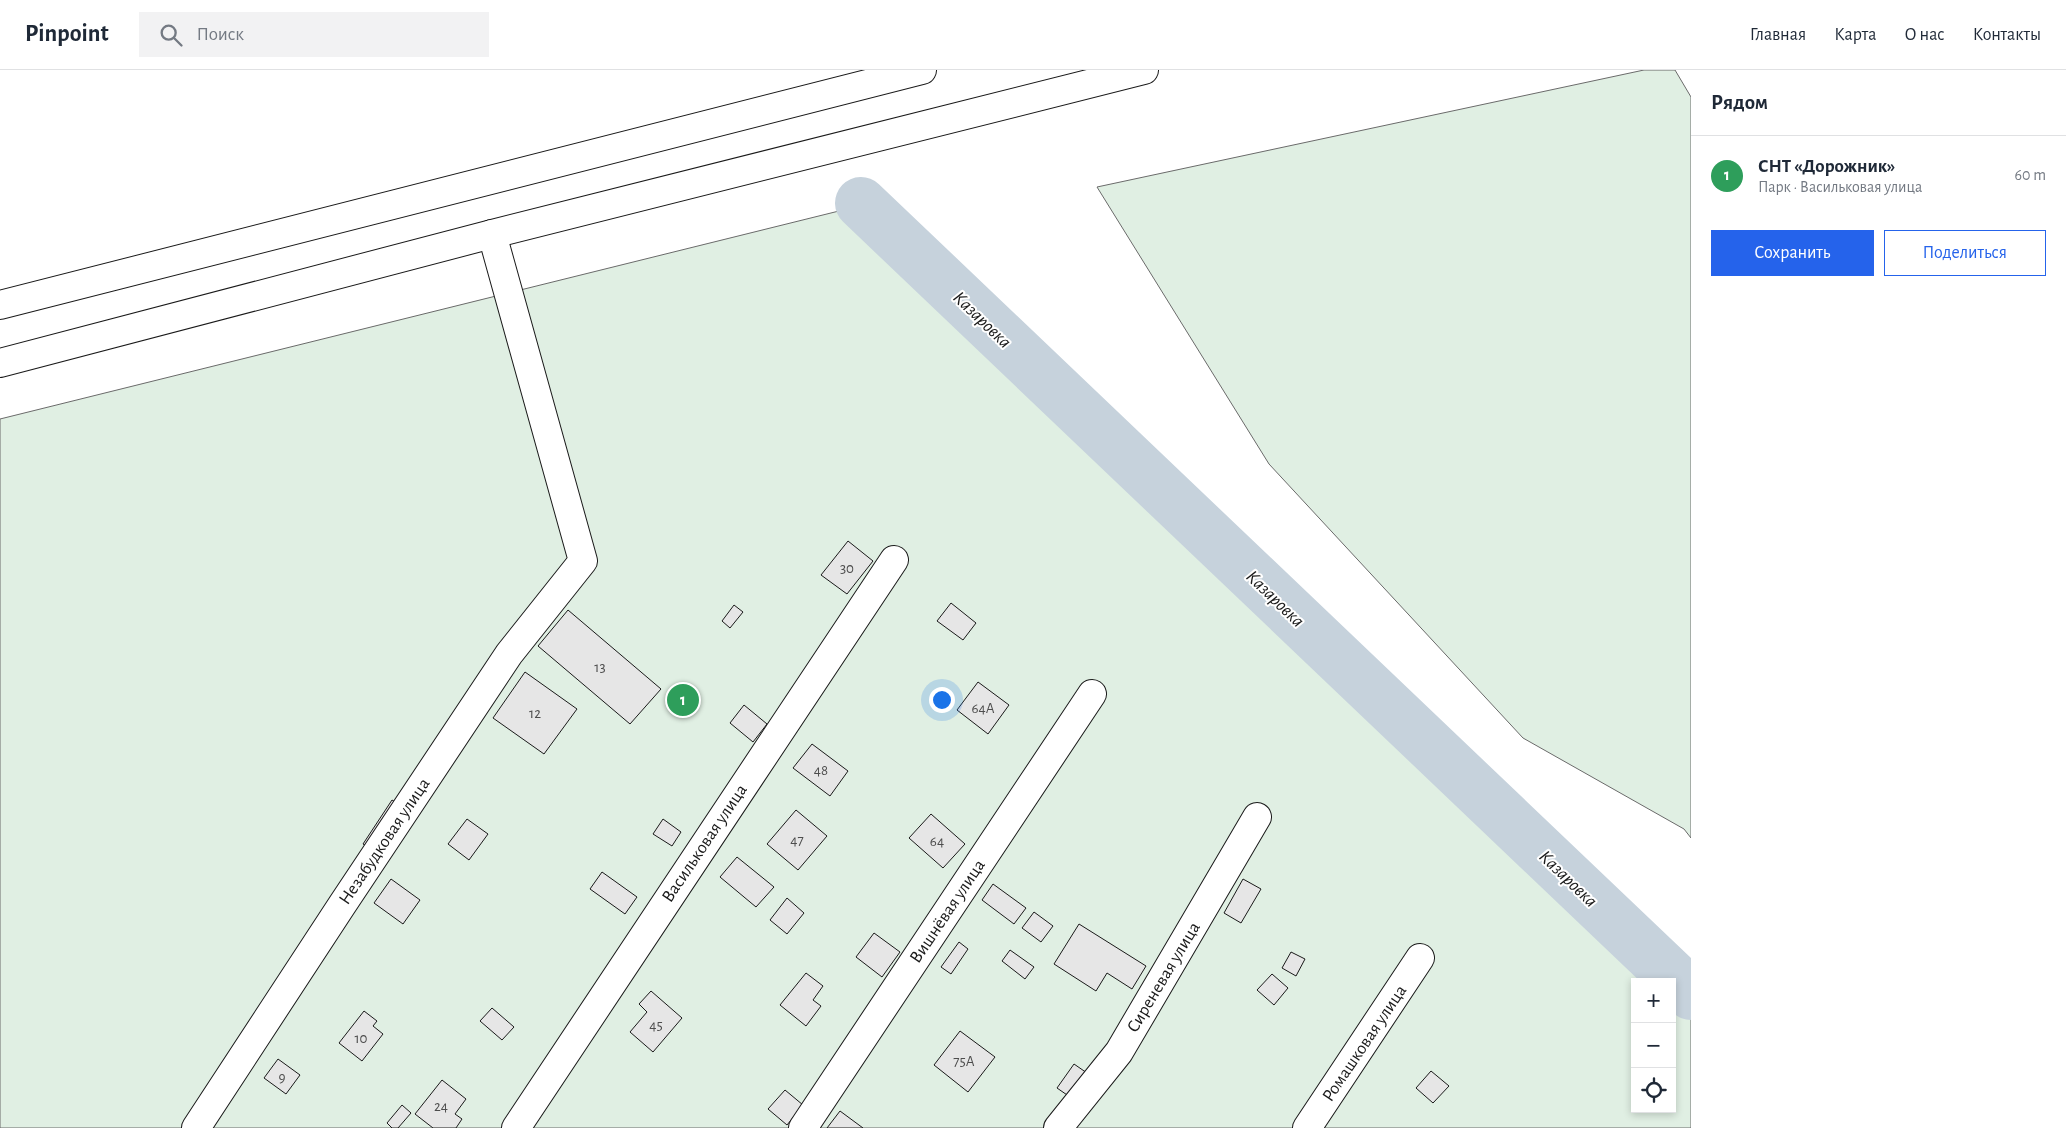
<!DOCTYPE html>
<html lang="ru">
<head>
<meta charset="utf-8">
<style>
	:root { --surface:#fff; --page:#f2f2f3; --text:#1f2937; --muted:#747a83; --line:#e0e1e3; --accent:#2563eb }
	body { margin:0; font-family:"Alegreya Sans",sans-serif; background:var(--page); color:var(--text) }
	.controls { position:absolute; right:15px; bottom:15px; display:grid; overflow:hidden; border-radius:0px; box-shadow:0 2px 8px #0003 }
	.controls button { width:45px; height:45px; display:grid; place-items:center; padding:0; border:0; border-bottom:1px solid var(--line); background:var(--surface); color:var(--text); font:25px sans-serif }
	.you { position:absolute; left:941px; top:629px; width:18px; height:18px; margin:-12px; border:4px solid #fff; border-radius:50%; background:#1a73e8; box-shadow:0 0 0 8px #1a73e833 }
	.badge { display:grid; place-items:center; width:32px; height:32px; border-radius:50%; background:var(--accent); color:#fff; font-size:16px; font-weight:700 }
	.pin { position:absolute; translate:-50% -50%; border:2px solid #fff; box-shadow:0 1px 5px #0006 }
	.list { margin:0; padding:0; list-style:none }
	h2 { display:flex; justify-content:space-between; align-items:center; height:65px; margin:0; padding:0 20px; font-size:21px }
	h2 small { font-size:16px; font-weight:400; color:var(--muted) }
	.list li { display:grid; grid-template-columns:32px 1fr auto; gap:15px; align-items:center; box-sizing:border-box; height:80px; padding:0 20px; border-top:1px solid var(--line) }
	.list b { display:block; font-size:19px; white-space:nowrap }
	.list p { margin:0; font-size:16px; white-space:nowrap; color:var(--muted) }
	.list em { font-size:16px; font-style:normal; color:var(--muted) }
	.actions { display:flex; gap:10px; padding:15px 20px }
	.actions a { flex:1; padding:11px 0; border:1px solid var(--accent); border-radius:0px; text-align:center; font-size:18px; color:var(--accent) }
	.actions .main { background:var(--accent); color:#fff }
	.icon { flex:none; width:28px; height:28px; fill:none; stroke:currentColor; stroke-width:2; stroke-linecap:round; stroke-linejoin:round }
	.map { position:relative; flex:none; width:1691px; height:1058px; overflow:hidden }
	header { display:flex; align-items:center; gap:30px; box-sizing:border-box; height:70px; padding:0 25px; background:var(--surface); border-bottom:1px solid var(--line) }
	header strong { font-size:24px }
	nav { display:flex; gap:28px; margin-inline-start:auto; font-size:18px }
	.search { width:350px; height:45px; background:var(--page); display:flex; align-items:center; gap:12px; box-sizing:border-box; padding:0 18px; border-radius:0px; color:var(--muted); font-size:19px }
	main { display:flex }
	aside { flex:1; background:var(--surface) }
	.map>svg:first-child { display:block }
	.green { fill:#e0efe3; stroke:#6a6a6a }
	.lines { fill:none; stroke-linecap:round; stroke-linejoin:round }
	.river { stroke:#c6d2dc; stroke-width:52 }
	.building { fill:#e6e6e6; stroke:#1a1a1a }
	.minor-casing { stroke:#1a1a1a; stroke-width:30 }
	.highway-casing { stroke:#1a1a1a; stroke-width:30 }
	.minor { stroke:#fff; stroke-width:28 }
	.highway { stroke:#fff; stroke-width:28 }
	.labels { text-anchor:middle; stroke-width:4; stroke-linejoin:round; paint-order:stroke }
	.number-label { font-size:15px; fill:#4d4d4d }
	.street-label { font-size:18px; fill:#1a1a1a; stroke:#fff }
	.water-label { font-size:19px; font-style:italic; fill:#1a1a1a; stroke:#fff }
</style>
</head>
<body>
<header>
<strong>Pinpoint</strong>
<div class="search"><svg class="icon" aria-label="search" viewBox="0 0 24 24"><circle cx="10" cy="10" r="6"/><path d="M15 15l6 6"/></svg>Поиск</div>
<nav><a>Главная</a><a>Карта</a><a>О нас</a><a>Контакты</a></nav>
</header>
<main>
<div class="map">
<svg width="1691" height="1058" viewBox="0 0 1691 1058">
	<rect width="100%" height="100%" fill="#fff"/>
	<path class="green" d="M1644 0H1675L1691 27V768L1684 759 1523 668 1269 394 1097 117Z
		M847 139 1663 912H1635V1039H1672V920L1691 938V1058H0V349Z"/>
	<g class="lines">
		<path class="river" d="M861 133 1691 924"/>
	</g>
	<path class="building" d="M848 471 873 491 847 524 821 505Z
		M951 533 976 553 963 570 937 551Z
		M734 535 743 542 730 558 722 551Z
		M568 540 661 619 630 654 538 576Z
		M525 602 577 639 544 684 493 648Z
		M978 612 1009 635 988 664 957 640Z
		M744 635 767 654 753 672 730 653Z
		M812 674 848 701 830 726 793 698Z
		M392 730 400 735 371 779 363 774Z
		M796 740 827 766 798 800 767 774Z
		M931 744 965 774 943 798 909 768Z
		M467 749 488 764 469 790 448 774Z
		M663 749 681 762 672 776 653 764Z
		M737 787 774 817 756 837 720 807Z
		M602 802 637 827 625 844 590 819Z
		M391 809 420 830 403 854 374 833Z
		M1243 809 1261 819 1241 853 1224 843Z
		M993 814 1026 838 1014 854 982 830Z
		M787 828 804 843 787 864 770 850Z
		M1034 842 1053 856 1041 872 1022 858Z
		M1079 854 1146 896 1132 919 1107 903 1096 921 1054 894Z
		M874 863 900 882 882 907 856 887Z
		M959 872 968 879 951 904 941 897Z
		M1010 880 1034 897 1025 909 1002 891Z
		M1291 882 1305 889 1296 906 1282 898Z
		M806 903 823 916 813 930 821 936 806 956 780 935Z
		M1272 904 1288 918 1274 935 1257 920Z
		M651 921 682 948 653 982 630 962 647 942 639 934Z
		M492 938 514 957 502 970 480 951Z
		M364 941 377 951 373 956 383 964 362 991 339 973Z
		M960 961 995 987 968 1022 934 995Z
		M278 989 300 1005 286 1024 264 1008Z
		M1074 994 1087 1003 1070 1027 1057 1018Z
		M1431 1001 1449 1016 1433 1033 1416 1018Z
		M442 1010 466 1029 455 1044 462 1049 456 1058H433L415 1044Z
		M785 1020 803 1035 787 1055 768 1039Z
		M402 1035 411 1043 398 1058H392L387 1053Z
		M840 1041 863 1058H827Z"/>
	<g class="lines">
		<g class="minor-casing">
			<path id="minor" d="M196 1058 342 835 509 584 583 491 492 164
				M516 1058 894 490
				M803 1058 1092 624
				M1058 1058 1119 982 1257 747
				M1307 1058 1420 888"/>
		</g>
		<g class="highway-casing">
			<path id="highway" d="M0 235 922 0
				M0 293 492 164 1144 0"/>
		</g>
		<use href="#minor" class="minor"/>
		<use href="#highway" class="highway"/>
	</g>
	<g class="labels">
		<g class="number-label">
			<text x="847" y="503">30</text>
			<text x="600" y="602">13</text>
			<text x="983" y="643">64А</text>
			<text x="535" y="648">12</text>
			<text x="821" y="705">48</text>
			<text x="797" y="775">47</text>
			<text x="937" y="776">64</text>
			<text x="656" y="960">45</text>
			<text x="361" y="973">10</text>
			<text x="964" y="996">75А</text>
			<text x="282" y="1012">9</text>
			<text x="441" y="1041">24</text>
		</g>
		<g class="street-label">
			<text transform="translate(384 771) rotate(-56)" y="6">Незабудковая улица</text>
			<text transform="translate(704 773) rotate(-56)" y="6">Васильковая улица</text>
			<text transform="translate(947 841) rotate(-56)" y="6">Вишнёвая улица</text>
			<text transform="translate(1163 907) rotate(-59)" y="6">Сиреневая улица</text>
			<text transform="translate(1364 973) rotate(-56)" y="6">Ромашковая улица</text>
		</g>
		<g class="water-label">
			<text transform="translate(983 249) rotate(44)" y="7">Казаровка</text>
			<text transform="translate(1276 528) rotate(44)" y="7">Казаровка</text>
			<text transform="translate(1569 808) rotate(44)" y="7">Казаровка</text>
		</g>
	</g>
</svg>
<div class="controls">
<button>+</button>
<button>−</button>
<button><svg class="icon" aria-label="locate" viewBox="0 0 24 24"><circle cx="12" cy="12" r="6"/><path d="M12 2v4M12 18v4M2 12h4M18 12h4"/></svg></button>
</div>
<div class="you"></div>
<div class="pin badge" style="left:683px;top:630px;background:#2e9e5b">1</div>
</div>
<aside>
<h2>Рядом<small></small></h2>
<ul class="list">
<li><span class="badge" style="background:#2e9e5b">1</span><div><b>СНТ «Дорожник»</b><p>Парк · Васильковая улица</p></div><em>60 m</em></li>
</ul>
<div class="actions"><a class="main">Сохранить</a><a>Поделиться</a></div>
</aside>
</main>
</body>
</html>
